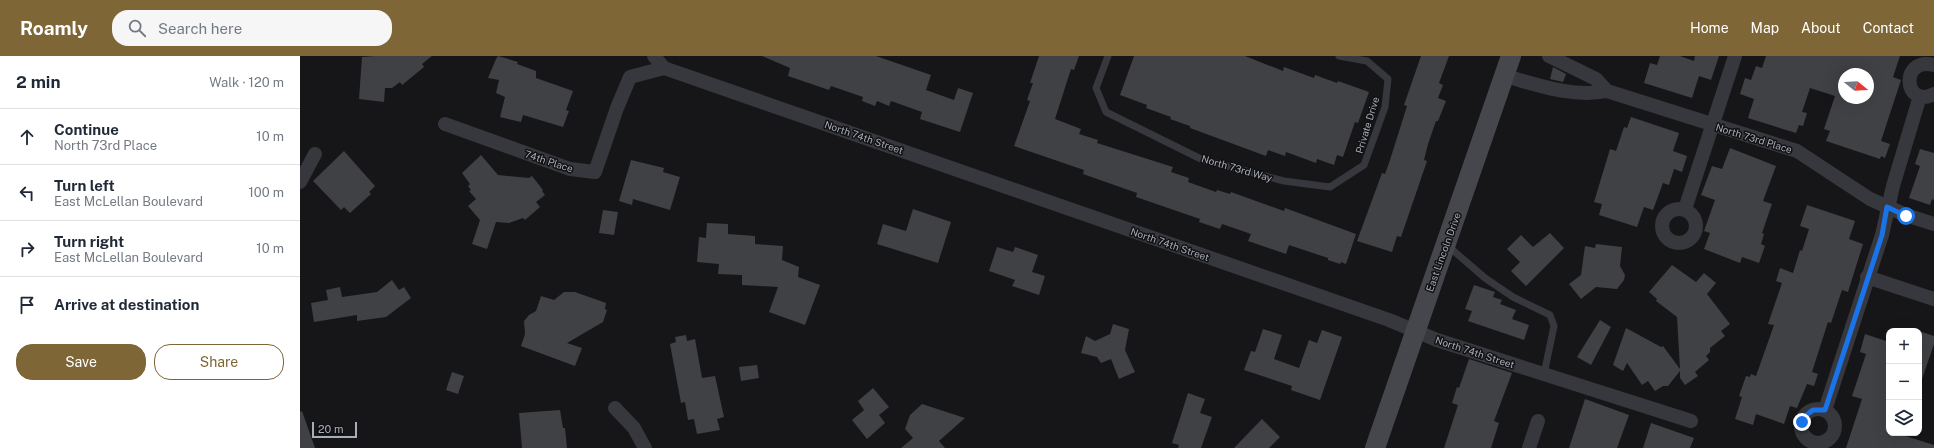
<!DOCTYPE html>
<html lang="en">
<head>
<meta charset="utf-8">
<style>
	:root { --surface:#fff; --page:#f6f6f7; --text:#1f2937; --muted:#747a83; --line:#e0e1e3; --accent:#7e6636 }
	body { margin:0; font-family:"Public Sans",sans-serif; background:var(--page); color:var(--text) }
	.controls { position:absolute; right:12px; bottom:12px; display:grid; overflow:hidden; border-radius:8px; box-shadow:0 4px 16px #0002 }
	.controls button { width:36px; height:36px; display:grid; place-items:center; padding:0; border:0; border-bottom:1px solid var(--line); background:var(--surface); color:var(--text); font:20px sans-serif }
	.compass { position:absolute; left:1538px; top:12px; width:36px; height:36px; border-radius:50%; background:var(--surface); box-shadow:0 4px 16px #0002; rotate:108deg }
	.scale { position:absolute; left:12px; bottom:10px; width:45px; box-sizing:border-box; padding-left:4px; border:2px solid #a8adb8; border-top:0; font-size:11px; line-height:14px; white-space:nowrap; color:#a8adb8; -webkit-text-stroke:3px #111113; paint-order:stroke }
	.stop { position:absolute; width:12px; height:12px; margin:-9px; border:3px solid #1a73e8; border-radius:50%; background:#fff }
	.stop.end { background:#1a73e8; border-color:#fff; box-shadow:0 1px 4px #0008 }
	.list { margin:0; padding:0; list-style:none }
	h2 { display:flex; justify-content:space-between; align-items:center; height:52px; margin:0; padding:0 16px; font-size:17px }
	h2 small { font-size:13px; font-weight:400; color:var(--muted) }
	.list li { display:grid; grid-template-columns:26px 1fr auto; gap:12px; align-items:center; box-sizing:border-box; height:56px; padding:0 16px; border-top:1px solid var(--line) }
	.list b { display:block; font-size:15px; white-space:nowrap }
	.list p { margin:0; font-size:13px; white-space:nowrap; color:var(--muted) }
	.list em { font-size:13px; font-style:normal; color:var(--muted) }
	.actions { display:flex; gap:8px; padding:12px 16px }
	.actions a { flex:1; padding:9px 0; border:1px solid var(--accent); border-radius:16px; text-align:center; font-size:14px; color:var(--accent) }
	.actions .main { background:var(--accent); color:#fff }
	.icon { flex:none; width:22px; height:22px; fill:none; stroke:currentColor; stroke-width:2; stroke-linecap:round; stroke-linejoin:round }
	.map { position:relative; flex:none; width:1634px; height:392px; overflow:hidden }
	header { display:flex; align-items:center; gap:24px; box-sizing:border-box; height:56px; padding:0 20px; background:var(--accent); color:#fff }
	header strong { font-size:19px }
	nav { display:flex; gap:22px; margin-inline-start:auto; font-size:14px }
	.search { width:280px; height:36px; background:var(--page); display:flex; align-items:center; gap:10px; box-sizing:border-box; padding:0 14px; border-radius:16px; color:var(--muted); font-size:15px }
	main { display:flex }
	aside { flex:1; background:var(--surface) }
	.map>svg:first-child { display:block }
	.building { fill:#404145; fill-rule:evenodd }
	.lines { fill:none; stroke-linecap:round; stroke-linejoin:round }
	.service { stroke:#37383d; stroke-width:7 }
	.minor { stroke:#37383d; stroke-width:14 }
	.secondary { stroke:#45474d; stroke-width:20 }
	.route { stroke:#1a73e8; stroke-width:5 }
	.labels { text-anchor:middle; stroke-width:3; stroke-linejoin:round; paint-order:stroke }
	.street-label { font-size:10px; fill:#a8adb8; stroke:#111113 }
</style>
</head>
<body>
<header>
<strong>Roamly</strong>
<div class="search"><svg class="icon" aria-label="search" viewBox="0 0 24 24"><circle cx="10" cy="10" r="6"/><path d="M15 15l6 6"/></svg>Search here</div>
<nav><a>Home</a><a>Map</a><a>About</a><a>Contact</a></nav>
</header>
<main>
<aside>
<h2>2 min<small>Walk · 120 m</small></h2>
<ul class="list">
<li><svg class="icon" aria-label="ahead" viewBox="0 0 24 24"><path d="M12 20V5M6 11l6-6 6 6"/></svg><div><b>Continue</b><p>North 73rd Place</p></div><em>10 m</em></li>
<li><svg class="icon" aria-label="left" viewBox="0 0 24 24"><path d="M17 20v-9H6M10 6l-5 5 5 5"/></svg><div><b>Turn left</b><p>East McLellan Boulevard</p></div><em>100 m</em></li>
<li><svg class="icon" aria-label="right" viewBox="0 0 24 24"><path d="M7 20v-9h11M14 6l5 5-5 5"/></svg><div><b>Turn right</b><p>East McLellan Boulevard</p></div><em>10 m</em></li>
<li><svg class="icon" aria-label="arrive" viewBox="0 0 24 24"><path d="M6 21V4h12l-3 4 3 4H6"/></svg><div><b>Arrive at destination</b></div></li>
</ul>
<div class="actions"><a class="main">Save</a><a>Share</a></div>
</aside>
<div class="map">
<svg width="1634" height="392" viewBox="0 0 1634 392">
	<rect width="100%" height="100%" fill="#161618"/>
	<path class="building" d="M75 0H132L122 8 124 11 102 29 100 26 92 32H85L84 46 59 43 62 1Z
		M198 0 218 6 217 8 236 15V22L273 35 266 54 269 55 263 71 223 59 221 66 200 61 205 41 196 37 199 24 188 22 196 3Z
		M462 0H576L631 19 626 34 654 44 658 32 673 37 660 76 620 63 622 56 591 45 589 50 577 45 575 50 562 45 563 41 531 30 529 34 488 20 490 12Z
		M739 0H779L774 14 771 13 755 63 781 73 779 78 798 84 797 87 873 111 871 116 889 122 888 126 916 136 917 134 930 138 931 136 984 155 985 152 1056 178 1046 208 1041 206 1040 208 1028 204V202L989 189 986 198 948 185 951 178 922 168 920 173 899 166 900 163 836 141 837 137 783 118 784 114 714 90 730 45 727 44 733 27H730Z
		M834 0H945L983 15 984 11 1014 22 1015 19 1037 27 1038 25 1069 36 1058 67 1055 66 1043 101 1037 99 1034 109 1017 103 1016 107 986 96 985 100 968 94 966 100 890 72V70L870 63 871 61 846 52 847 49 820 39Z
		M1121 0H1149L1139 27 1143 29 1138 42 1146 45 1138 65H1136L1128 88 1124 104 1127 105 1101 181 1097 180 1092 196 1057 185 1082 117 1085 118 1090 104 1107 50 1104 49Z
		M1360 0H1380L1394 5 1395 0H1419L1411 24 1399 20 1392 42 1344 27 1350 7 1357 9Z
		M1466 0H1600L1593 21 1601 24 1581 85 1590 88 1585 102 1581 100 1580 103 1526 85 1530 75 1524 73 1535 40 1510 32 1502 56 1507 57 1503 70 1499 69 1496 77 1448 62 1454 43 1440 38 1445 22 1451 24 1456 10 1462 12ZM1544 18H1568V42H1544Z
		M1253 11 1266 18 1263 26 1250 23Z
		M1331 61 1379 77 1373 95 1387 100 1382 116 1374 113 1369 129 1363 127 1353 154 1344 151 1337 171 1299 159 1302 148 1294 146 1310 93 1316 95 1324 71 1327 72Z
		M1430 92 1476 110 1463 145 1472 148 1462 177 1464 178 1461 188 1465 190 1459 207 1442 201 1440 207 1404 193 1410 177 1404 175 1415 144 1401 139 1412 110 1422 113Z
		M1620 93 1634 97V144L1632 143 1630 149 1609 142 1620 110 1615 108Z
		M44 95 75 130 69 136 71 138 50 157 44 151 41 154 13 125Z
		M181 99 198 119 229 122 232 120 243 134 242 135 245 139 236 146 240 151 225 164 223 162 209 167 196 166 187 193 172 188 180 164 168 150 176 143 169 135 171 134 168 130 170 128 162 117Z
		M331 104 364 112 363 116 380 121 370 154 333 143 332 149 319 145Z
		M1507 149 1555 165 1549 183 1563 188 1548 236 1542 234 1531 267 1528 266 1512 316 1518 318 1514 330 1507 328 1497 352 1490 350 1484 368 1456 358 1453 369 1435 363 1442 341 1439 340 1446 320 1450 321 1451 318 1456 320 1474 269 1468 268 1482 227 1476 225 1480 212 1493 217 1500 194 1502 195 1509 173 1500 170Z
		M613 153 651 166 638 207 577 188 583 168 606 175Z
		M303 154 318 156 314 179 299 177Z
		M407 167 428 168V178L455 180V188L483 190 482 204 499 211 498 221 520 229 505 269 469 256 478 231 442 229V219L418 218 419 208 397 206 399 181 406 182Z
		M1250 177 1264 192 1226 230 1211 215 1220 206 1207 193 1221 179 1233 191Z
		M1296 188 1322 191 1320 210 1325 219 1324 224 1317 233 1296 231 1281 243 1269 228 1281 219 1285 190 1295 192Z
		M697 191 713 196 715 191 738 199 732 216 745 220 739 239 712 230 715 224 689 215Z
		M1372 209 1396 226 1404 217 1416 227 1407 238 1430 268 1421 275 1425 280 1410 292V296L1406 300 1409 304 1395 316 1398 320 1385 329 1380 322V315L1368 330H1363L1355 335 1348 325 1342 329 1327 307 1323 315 1313 309 1326 272 1361 291 1363 290 1380 313 1377 261 1356 245 1357 243 1349 236Z
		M92 224 99 234 104 231 111 242 86 261 57 265V259L14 266 11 247 28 244 26 234 40 231 42 241 77 236Z
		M1174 229 1195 236 1193 241 1202 244 1200 248 1216 254 1212 263 1229 269 1224 284 1168 265 1172 255 1165 253Z
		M264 236H275L306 247 305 253 307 254 303 266 267 287 282 292 275 310 221 290 225 278 224 265 229 259 236 255 241 240 254 244Z
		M1300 264 1311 271 1291 309 1277 301Z
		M813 268 829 273 825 294 835 316 819 323 811 303 801 307 797 301 781 297 786 280 795 285 810 278Z
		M963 273 982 279 974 303 999 312 1009 284 1017 287 1022 274 1042 281 1020 344 991 334 992 330 944 314 951 295 955 296Z
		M1619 275 1634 280V288L1621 326H1619Z
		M1565 278 1589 286V377H1596L1634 389V392H1546L1562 343 1552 340 1566 298 1560 296Z
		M386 279 387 285 395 283 402 322 415 320 424 361 417 363 420 374 397 378 394 363 388 364 385 346 381 347 370 288 376 286 375 281Z
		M1169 303 1212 317 1194 365 1199 367 1191 392H1144L1158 349 1152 347 1157 331 1159 332Z
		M457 309 459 322 441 325 439 311Z
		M152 316 164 320 158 338 146 334Z
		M573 332 589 351 579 359 585 367 567 383 552 364 564 354 558 345Z
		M888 337 905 343 900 357 912 361 901 392H878L879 389 872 387Z
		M1285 343 1329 359 1317 392H1269Z
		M622 348 665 362 639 385 645 392H601L613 382 605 373 610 359Z
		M260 354 263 372H265L267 392H222L219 357Z
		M2 355 15 392H0V356Z
		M962 363 980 381 969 392H934Z
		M1351 367 1394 382 1390 392H1343Z"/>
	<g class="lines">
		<path class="service" d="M808 0 796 32 806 56 901 103 984 125 1030 131 1064 109 1085 51 1088 23 1067 5 1039 0
			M1148 190 1185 222 1213 241 1250 259 1254 270 1244 318"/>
		<path class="minor" d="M354 0 364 12 1089 264 1137 284 1391 365
			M1249 0 1296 23 1307 35
			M1634 9C1599 0 1604 54 1634 38
			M1205 20C1238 29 1273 42 1307 35L1497 95 1570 143 1606 159 1634 168
			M145 68 270 113 295 116 317 52 330 21 364 12
			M0 126 15 98
			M1385 153 1435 0
			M1362 170a17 17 0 1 1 34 0a17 17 0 1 1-34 0Z
			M1567 221 1634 243
			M315 352 334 372 345 392
			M1501 370a17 17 0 1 1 34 0a17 17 0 1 1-34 0Z
			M1525 354 1582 179 1593 130 1620 40
			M1229 392 1238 365"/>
		<path class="secondary" d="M1075 392 1211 0"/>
	</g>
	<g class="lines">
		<path class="route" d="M1502 366 1504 361 1513 354H1525L1582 179 1587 151 1606 160"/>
	</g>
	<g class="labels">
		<g class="street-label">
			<text transform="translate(1067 69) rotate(-73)" y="4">Private Drive</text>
			<text transform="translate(564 81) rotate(19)" y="4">North 74th Street</text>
			<text transform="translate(1454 82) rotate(17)" y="4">North 73rd Place</text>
			<text transform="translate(249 105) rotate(18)" y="4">74th Place</text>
			<text transform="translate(937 112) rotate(16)" y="4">North 73rd Way</text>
			<text transform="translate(870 188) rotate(19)" y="4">North 74th Street</text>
			<text transform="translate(1143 196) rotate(-70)" y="4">East Lincoln Drive</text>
			<text transform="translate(1175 296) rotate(18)" y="4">North 74th Street</text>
		</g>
	</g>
</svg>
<div class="controls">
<button>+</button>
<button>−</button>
<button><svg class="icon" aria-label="layers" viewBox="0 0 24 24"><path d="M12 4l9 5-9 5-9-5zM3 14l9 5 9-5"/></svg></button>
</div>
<svg class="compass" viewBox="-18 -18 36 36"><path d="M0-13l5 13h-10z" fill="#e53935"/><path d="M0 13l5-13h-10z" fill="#747a83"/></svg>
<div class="scale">20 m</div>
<div class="stop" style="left:1606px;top:160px"></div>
<div class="stop end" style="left:1502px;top:366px"></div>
</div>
</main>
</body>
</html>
